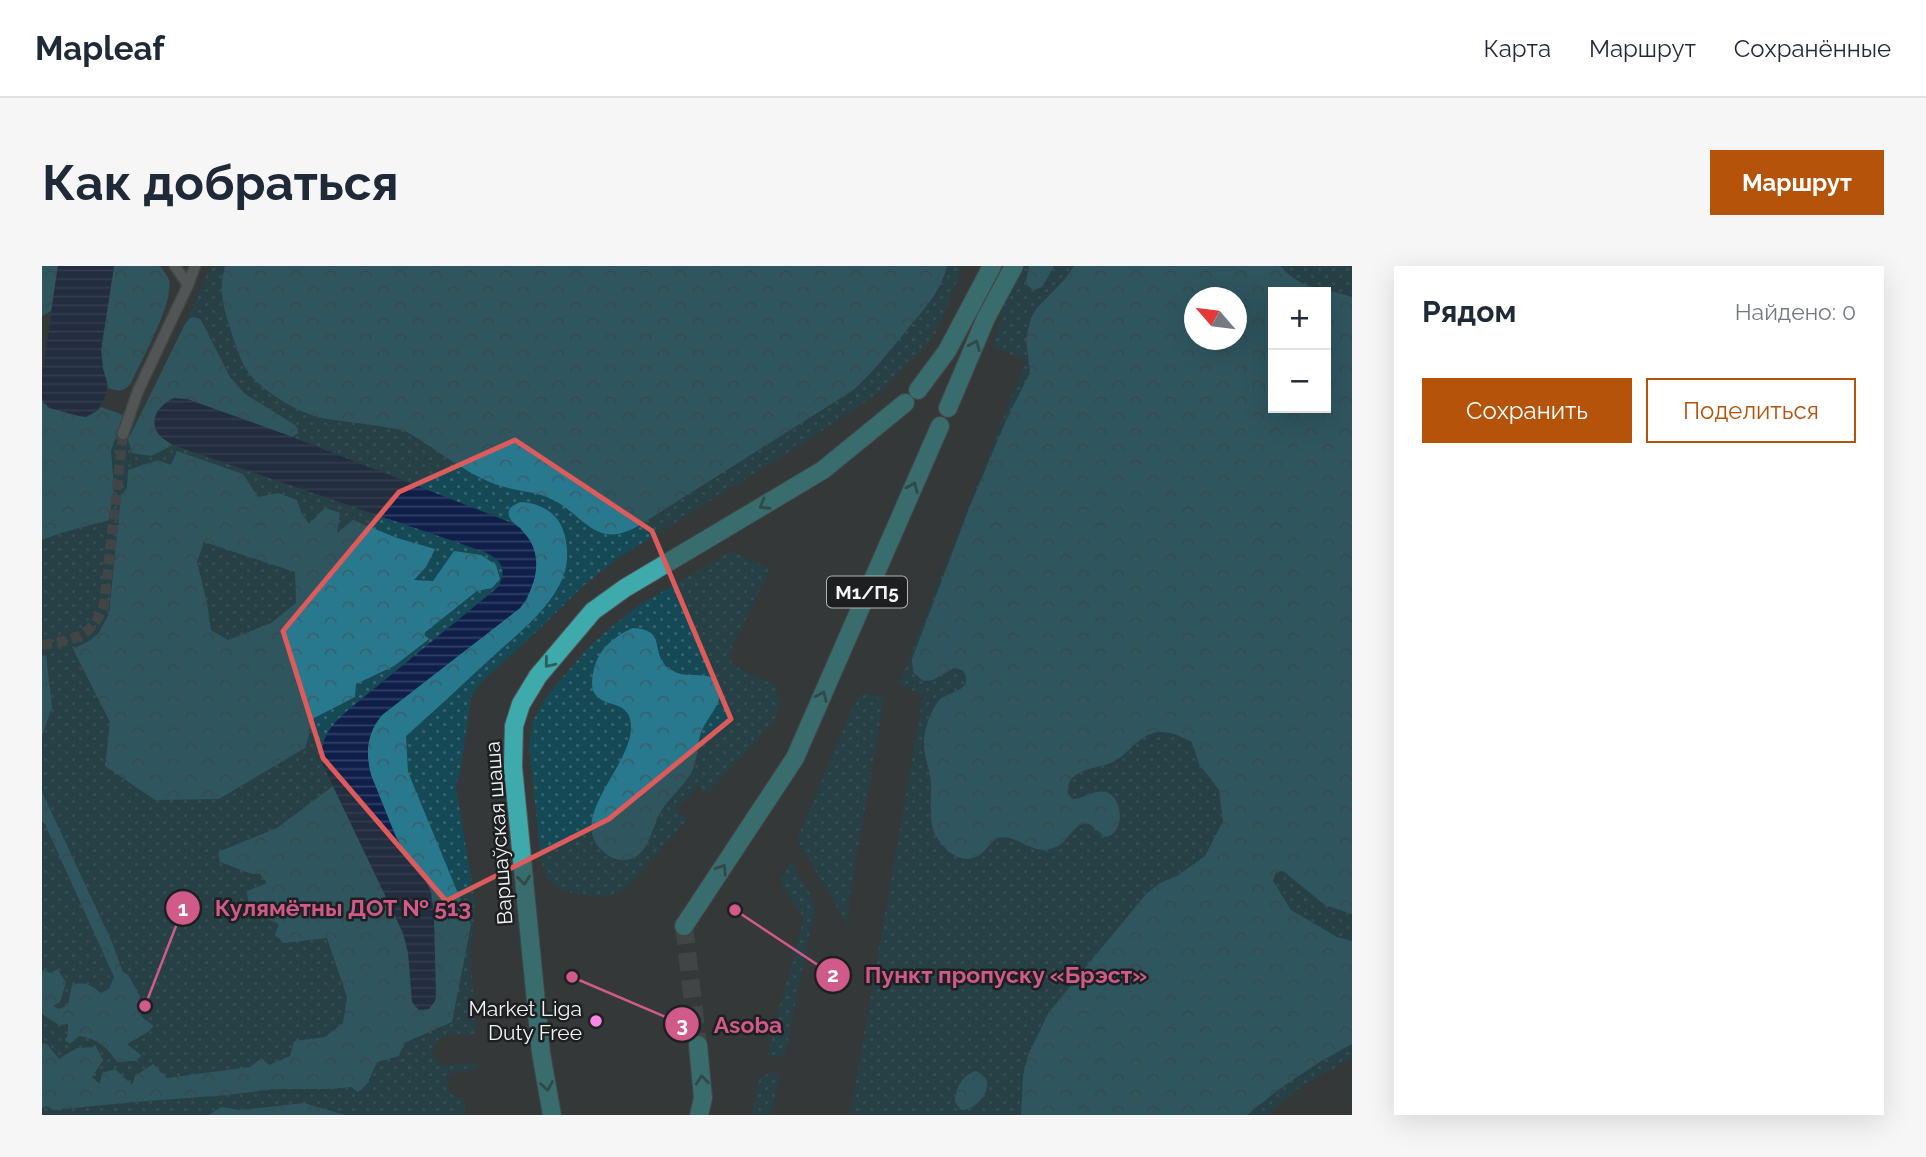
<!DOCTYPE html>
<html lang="ru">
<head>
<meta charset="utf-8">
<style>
	:root { --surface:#fff; --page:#f6f6f7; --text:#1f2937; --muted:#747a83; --line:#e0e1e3; --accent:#b45309 }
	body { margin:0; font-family:Raleway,sans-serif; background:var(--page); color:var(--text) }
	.controls { position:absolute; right:21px; top:21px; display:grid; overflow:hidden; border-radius:0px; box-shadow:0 7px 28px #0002 }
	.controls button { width:63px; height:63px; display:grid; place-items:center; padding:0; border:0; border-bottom:2px solid var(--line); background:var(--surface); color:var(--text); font:35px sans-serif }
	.compass { position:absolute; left:1142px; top:21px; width:63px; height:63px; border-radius:50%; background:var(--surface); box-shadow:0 7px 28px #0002; rotate:298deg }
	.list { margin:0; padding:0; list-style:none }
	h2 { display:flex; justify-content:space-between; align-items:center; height:91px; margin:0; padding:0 28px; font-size:30px }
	h2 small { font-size:23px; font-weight:400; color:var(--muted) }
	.actions { display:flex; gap:14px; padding:21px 28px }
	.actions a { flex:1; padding:16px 0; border:2px solid var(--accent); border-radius:0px; text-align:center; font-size:24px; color:var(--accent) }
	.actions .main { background:var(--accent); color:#fff }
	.map { position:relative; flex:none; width:1310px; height:849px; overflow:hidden; border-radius:0px }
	header { display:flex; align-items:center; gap:42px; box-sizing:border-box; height:98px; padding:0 35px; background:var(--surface); border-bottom:2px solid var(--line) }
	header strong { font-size:33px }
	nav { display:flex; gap:38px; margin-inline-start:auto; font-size:24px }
	.intro { display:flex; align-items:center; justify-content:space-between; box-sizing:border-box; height:168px; padding:0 42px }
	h1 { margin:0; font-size:49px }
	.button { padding:18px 32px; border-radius:0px; background:var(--accent); color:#fff; font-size:24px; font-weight:700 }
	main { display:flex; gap:42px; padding:0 42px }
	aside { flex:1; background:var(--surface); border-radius:0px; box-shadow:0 7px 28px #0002 }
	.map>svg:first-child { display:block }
	.grass { fill:url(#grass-dots); fill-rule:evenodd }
	.forest { fill:url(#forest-crowns); fill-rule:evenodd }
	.water { fill:url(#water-rules) }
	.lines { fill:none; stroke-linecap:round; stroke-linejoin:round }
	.minor-tunnel { stroke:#505455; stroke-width:10; stroke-dasharray:10 5; stroke-linecap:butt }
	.trunk-tunnel { stroke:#505455; stroke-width:18; stroke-dasharray:18 9; stroke-linecap:butt }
	.minor-casing { stroke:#535658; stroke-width:13 }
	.trunk-casing { stroke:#535658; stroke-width:20 }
	.minor { stroke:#74787a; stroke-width:10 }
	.trunk { stroke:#3faaab; stroke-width:18 }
	.oneway { stroke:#2c5e5f }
	.marked { fill:none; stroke:#dd5b5b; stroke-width:5; stroke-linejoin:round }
	.poi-dot { fill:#fc86e3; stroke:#1d1f20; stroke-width:2.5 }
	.labels { text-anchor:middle; stroke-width:5; stroke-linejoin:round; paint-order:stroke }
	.shield { fill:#1d1f20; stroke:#b1b4b5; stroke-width:2 }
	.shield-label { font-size:19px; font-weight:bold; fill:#f1f4f5 }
	.street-label { font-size:21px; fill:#f1f4f5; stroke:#1d1f20 }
	.poi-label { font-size:21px; fill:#f1f4f5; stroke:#1d1f20; text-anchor:end }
	.leader { fill:none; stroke:#d05a89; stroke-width:2.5 }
	.callout-dot { fill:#d05a89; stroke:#1d1f20; stroke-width:2.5 }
	.mark-label { font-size:21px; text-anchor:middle; font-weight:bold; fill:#fff }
	.callout-label { font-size:23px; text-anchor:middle; font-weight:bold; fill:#d05a89; stroke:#1d1f20; stroke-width:5; stroke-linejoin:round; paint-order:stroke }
</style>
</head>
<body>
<header>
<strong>Mapleaf</strong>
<nav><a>Карта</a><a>Маршрут</a><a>Сохранённые</a></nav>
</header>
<div class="intro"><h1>Как добраться</h1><a class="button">Маршрут</a></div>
<main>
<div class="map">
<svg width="1310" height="849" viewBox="0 0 1310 849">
	<defs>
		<pattern id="grass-dots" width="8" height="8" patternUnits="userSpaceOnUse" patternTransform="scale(1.75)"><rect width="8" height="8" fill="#164956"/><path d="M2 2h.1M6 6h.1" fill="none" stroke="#38646f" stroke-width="1.8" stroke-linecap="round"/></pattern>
		<pattern id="forest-crowns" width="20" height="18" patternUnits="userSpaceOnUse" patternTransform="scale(1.75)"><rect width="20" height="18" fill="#29798e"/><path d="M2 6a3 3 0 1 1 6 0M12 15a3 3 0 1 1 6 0" fill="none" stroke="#38616c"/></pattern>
		<pattern id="water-rules" width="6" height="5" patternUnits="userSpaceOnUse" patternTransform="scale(1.75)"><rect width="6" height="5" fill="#0f1f49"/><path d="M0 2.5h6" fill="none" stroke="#324064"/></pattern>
	</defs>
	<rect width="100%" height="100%" fill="#343839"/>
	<path class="grass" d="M169 0H920L903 47 893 68 883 81 838 126 765 175 576 292 541 320 494 366 438 417 429 431 419 500 414 522 434 641 428 683 434 763 432 768 428 770C421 770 412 768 404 770 387 775 386 792 401 800L435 797 437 798 435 803 407 808 404 812 409 828 414 831H422L423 849H0V133L55 145 59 141 96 154 143 58Z
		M982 0H1310V792L1259 821 1224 849H808L881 430 857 418 984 95 951 81 961 42ZM1231 26H1284V142H1231ZM1153 32H1195V74H1153Z
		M689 285 728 303 688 386 689 395 693 400 733 419 738 437 733 454 665 528 656 520 634 544 645 554 584 622C578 626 572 629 564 630 551 632 520 627 511 618 503 611 501 603 499 593L487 480 491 455 499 440 508 426 547 381 567 363 593 342Z
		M824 427 842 433 808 628 806 660 755 573 815 431Z
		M748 596 750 597 774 638 743 789 726 791 725 788 762 652 741 621 739 614Z
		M730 806 738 810 728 849H709L718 811Z"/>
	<path class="forest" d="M0 0H16L9 45 0 50Z
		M72 0H118C121 4 125 9 127 14 133 34 98 97 89 117 81 127 77 125 66 122L61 103 59 84Z
		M183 0H905C898 27 882 43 865 64 847 85 832 106 810 125L596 260C585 266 573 271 560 267 542 261 529 242 511 234 494 225 477 226 459 220 426 210 395 183 365 166 337 158 308 157 280 152 257 147 227 129 211 112 200 101 195 83 190 68 182 43 176 26 183 0Z
		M987 0H1012L1000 21 992 24 985 19 984 15Z
		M1032 0H1238C1264 27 1278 20 1310 31V648L1283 639 1241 605 1234 606 1231 615 1249 644 1295 671 1310 675V778C1272 798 1238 821 1205 849H979L981 810 986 789 1007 746 1104 628 1118 617 1135 610 1163 590 1181 555 1177 524 1157 498 1150 476C1140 471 1129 465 1118 466 1098 467 1088 487 1071 496 1060 501 1045 501 1034 509 1027 513 1025 520 1026 528L1030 533C1042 533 1052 523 1064 526 1081 531 1084 567 1064 571 1058 568 1053 561 1047 558 1034 554 1026 574 1018 579 1013 582 1007 583 1002 584 987 584 969 567 956 572 948 576 944 585 936 590 920 599 905 586 896 573 883 554 892 531 888 510 886 498 881 486 882 473 883 464 885 456 889 448 891 443 894 438 897 434 905 426 926 426 924 411 923 404 917 403 912 402L891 414 881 415 871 406 870 393 928 240 966 150 988 107 984 72 989 52 995 42 1023 13ZM1231 26H1284V142H1231ZM1153 32H1195V74H1153Z
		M152 51 158 53 160 56 188 111 203 128 253 159 256 163V167L250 171 145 133 116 144C109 161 117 170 131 179L109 190 90 187 86 174 143 58 148 52Z
		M0 133 2 138 55 145 59 141 81 149 69 185 72 222 67 254 19 267 0 274Z
		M135 185 201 208 216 231 236 227 255 234 259 246 267 258 283 242 298 247 295 267 311 254 355 272 393 283 384 301 372 314 391 315 412 285 439 289 454 299 458 313 450 322 435 325 381 368 387 373 352 400 314 418 313 431 272 452 263 482 177 533 113 534 63 500 68 456 31 383 47 375 56 368 67 348 79 229 85 222 86 204 116 194 129 199ZM162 276 253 306 254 337 229 357 186 374 169 364 165 337 155 296Z
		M479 236C497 237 515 246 521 264 526 278 527 297 521 311 508 344 472 371 447 394 419 420 392 445 364 470L366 506 429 659 410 756 362 777 357 790 335 796 325 818 316 826 309 821 289 823H233L186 829 92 836 12 844 5 840 0 842V777L5 778 17 793 35 782 54 781 61 794 50 811 58 818 60 807 73 803 90 819 93 810 111 798 125 812 208 801 219 792 227 799 248 790 252 775 283 771 301 757 305 731 285 672 242 677 233 669 237 658C219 650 206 648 205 625L225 617 218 608H210L178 596 176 586 235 562 291 520 361 667 366 686 373 741 382 744 390 740 391 639C386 613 372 602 359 581 347 558 339 533 329 509 323 486 325 467 340 449L478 342 486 332 479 262C465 254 460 242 479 236Z
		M591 362C625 364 608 384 625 401 629 404 634 407 639 408 652 411 677 404 678 425 679 439 665 452 660 464 654 477 657 491 650 505 642 521 627 531 618 547 611 559 609 575 600 585 595 591 589 594 581 594 574 594 567 591 562 586 522 554 590 500 589 461 589 433 564 443 553 428 549 423 550 414 551 408 554 385 571 371 591 362Z
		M4 389 10 441 0 470V390Z
		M0 526 69 674 81 706 86 709 98 730 96 744 101 752 112 760 106 766 85 778 100 790 92 795 75 796C64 780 56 773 37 770L28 778 23 774 26 768V758L17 759 0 748V704L9 707 15 703 24 716 18 736 11 740 17 743 26 739 30 719C42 714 50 720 59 727L67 723 72 711 3 558 0 556Z
		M933 805C960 813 936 845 919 844L913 836C913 822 920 810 933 805Z
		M262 837 303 849H167L179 841 198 844Z"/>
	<path class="water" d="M16 0H72L59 84 61 103 65 116V127L55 145 44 151 37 150 7 142 0 133V111Z
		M132 132 145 133 245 169 470 257C503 277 499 314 478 342L340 449C325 467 323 486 329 509L354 571 368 594 384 615 389 626 392 653 394 730 393 735 387 743 377 744 370 736 366 686 361 667 281 499C276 475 288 460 305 445L455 322C466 305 461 295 443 286L131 179C125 175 117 171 114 164 108 150 120 137 132 132Z"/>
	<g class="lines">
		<path class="minor-tunnel" d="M0 379C31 374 50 372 62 339L81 168"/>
		<path class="trunk-tunnel" d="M642 660 656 779"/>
		<g class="minor-casing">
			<path id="minor" d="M133 0 146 19
				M81 168 96 125 146 19 153 0"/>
		</g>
		<g class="trunk-casing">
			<path id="trunk" d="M876 124 905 85 950 0
				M906 142 944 52 972 0
				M642 660 753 492 898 160
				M656 779 661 832 657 849
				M510 849 499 787 471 501 472 460 479 438 496 410 551 345 583 322 781 204 863 137"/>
		</g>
		<use href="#minor" class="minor"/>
		<use href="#trunk" class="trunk"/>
	</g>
	<defs><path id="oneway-chevron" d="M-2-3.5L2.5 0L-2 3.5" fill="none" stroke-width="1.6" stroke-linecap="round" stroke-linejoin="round" transform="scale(1.75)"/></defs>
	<g class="oneway">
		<use href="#oneway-chevron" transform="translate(933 79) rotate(-66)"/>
		<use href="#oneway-chevron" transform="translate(871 221) rotate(-66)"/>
		<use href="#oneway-chevron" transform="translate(722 239) rotate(149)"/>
		<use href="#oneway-chevron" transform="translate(507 397) rotate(129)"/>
		<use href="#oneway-chevron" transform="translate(780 430) rotate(-66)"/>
		<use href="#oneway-chevron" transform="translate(680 603) rotate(-57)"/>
		<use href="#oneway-chevron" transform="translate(482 614) rotate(84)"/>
		<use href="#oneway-chevron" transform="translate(660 814) rotate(-96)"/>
		<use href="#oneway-chevron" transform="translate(505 820) rotate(80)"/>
	</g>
	<path d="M0 0H1310V849H0ZM473 174 610 265 689 453 567 553 404 635 281 492 241 365 357 226Z" fill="#343839" fill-opacity=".55" fill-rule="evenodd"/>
	<path class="marked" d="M473 174 610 265 689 453 567 553 404 635 281 492 241 365 357 226Z"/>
	<circle class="poi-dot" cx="554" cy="755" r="7"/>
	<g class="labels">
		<rect class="shield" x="785" y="310.5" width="80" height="31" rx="5"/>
		<g class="shield-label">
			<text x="825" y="333">М1/П5</text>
		</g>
		<g class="street-label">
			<text transform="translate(457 567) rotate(-94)" y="7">Варшаўская шаша</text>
		</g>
		<g class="poi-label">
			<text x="540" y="750">Market Liga<tspan x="540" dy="24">Duty Free</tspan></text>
		</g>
	</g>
	<path class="leader" d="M103 740L141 642M693 644L791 709M530 711L640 758"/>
	<g class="callout-dot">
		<circle cx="103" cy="740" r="7"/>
		<circle cx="693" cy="644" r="7"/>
		<circle cx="530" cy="711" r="7"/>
		<circle cx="141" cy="642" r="18"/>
		<circle cx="791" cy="709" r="18"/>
		<circle cx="640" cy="758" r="18"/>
	</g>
	<g class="mark-label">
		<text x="141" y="650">1</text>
		<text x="791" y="716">2</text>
		<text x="640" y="766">3</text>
	</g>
	<g class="callout-label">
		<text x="301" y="650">Кулямётны ДОТ № 513</text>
		<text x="964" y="717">Пункт пропуску «Брэст»</text>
		<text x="706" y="767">Asoba</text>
	</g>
</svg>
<div class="controls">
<button>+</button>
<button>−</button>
</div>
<svg class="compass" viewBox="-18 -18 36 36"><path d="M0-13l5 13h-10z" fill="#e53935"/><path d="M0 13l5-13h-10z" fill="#747a83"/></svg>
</div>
<aside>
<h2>Рядом<small>Найдено: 0</small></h2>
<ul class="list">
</ul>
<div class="actions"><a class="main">Сохранить</a><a>Поделиться</a></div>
</aside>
</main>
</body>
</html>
